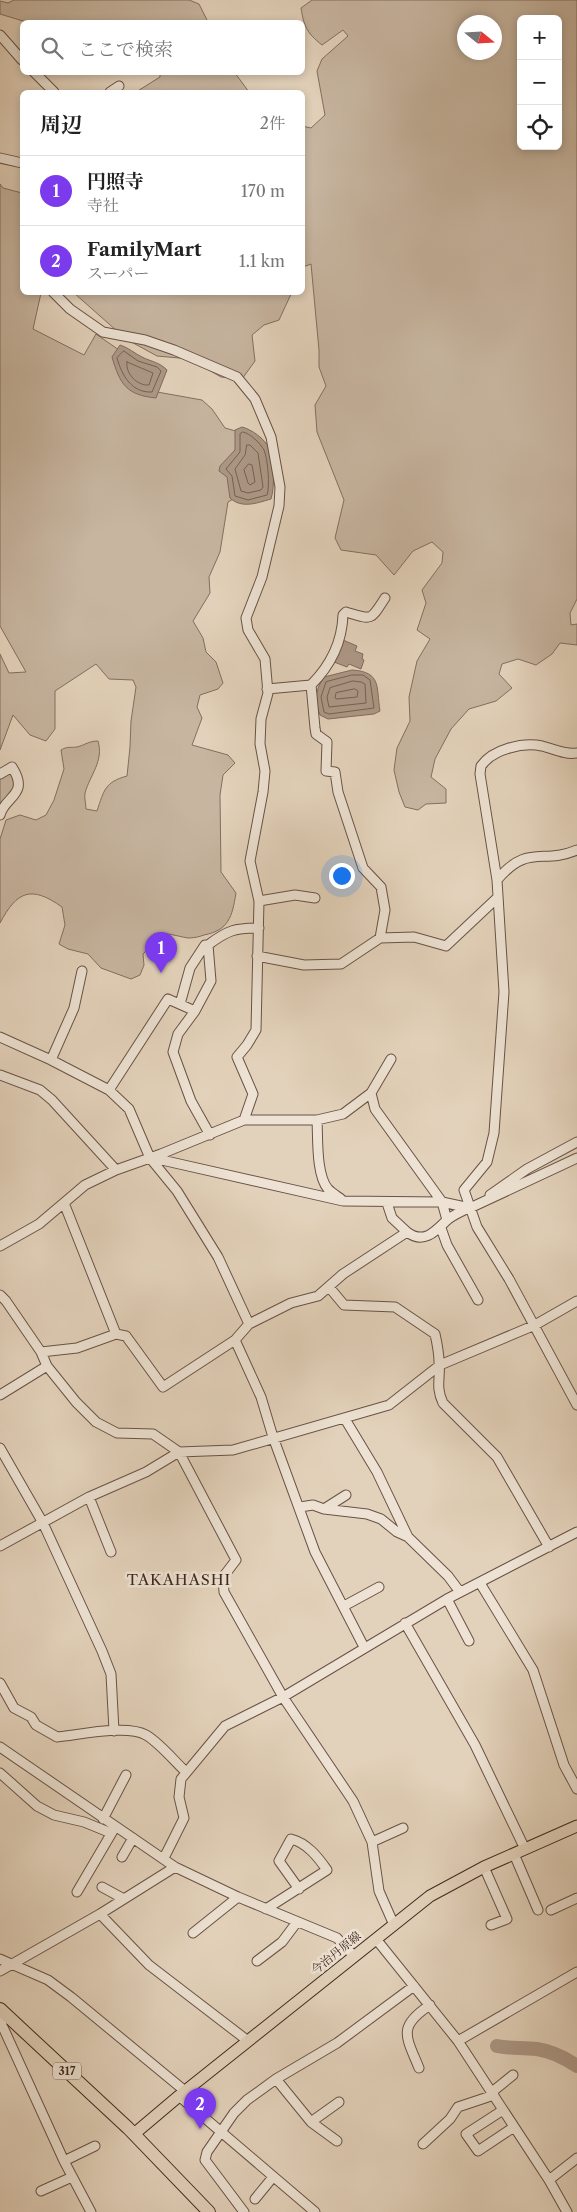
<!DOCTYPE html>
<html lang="ja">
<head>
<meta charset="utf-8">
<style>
	:root { --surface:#fff; --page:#f2f2f2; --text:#222; --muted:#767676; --line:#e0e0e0; --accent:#7c3aed }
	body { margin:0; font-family:"Libre Caslon Text","Noto Serif JP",serif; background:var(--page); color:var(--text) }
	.controls { position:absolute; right:15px; top:15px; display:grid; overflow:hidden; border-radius:8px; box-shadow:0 2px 8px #0003 }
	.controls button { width:45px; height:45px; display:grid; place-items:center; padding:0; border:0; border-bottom:1px solid var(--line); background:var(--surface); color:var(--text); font:25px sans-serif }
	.compass { position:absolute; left:457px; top:15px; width:45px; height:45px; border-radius:50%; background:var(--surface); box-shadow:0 2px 8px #0003; rotate:108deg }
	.you { position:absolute; left:341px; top:875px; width:18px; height:18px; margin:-12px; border:4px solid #fff; border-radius:50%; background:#1a73e8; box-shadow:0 0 0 8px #1a73e833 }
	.badge { display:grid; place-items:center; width:32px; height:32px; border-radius:50%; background:var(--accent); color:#fff; font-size:16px; font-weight:700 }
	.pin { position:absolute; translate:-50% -41px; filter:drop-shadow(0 1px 2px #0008) }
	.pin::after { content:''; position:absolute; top:26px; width:18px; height:15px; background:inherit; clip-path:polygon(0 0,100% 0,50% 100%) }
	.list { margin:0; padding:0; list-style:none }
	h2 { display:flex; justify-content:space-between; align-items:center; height:65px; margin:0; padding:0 20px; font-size:21px }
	h2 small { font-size:16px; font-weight:400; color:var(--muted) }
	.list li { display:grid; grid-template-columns:32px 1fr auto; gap:15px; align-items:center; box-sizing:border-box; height:70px; padding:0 20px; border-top:1px solid var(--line) }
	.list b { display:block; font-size:19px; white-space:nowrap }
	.list p { margin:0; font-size:16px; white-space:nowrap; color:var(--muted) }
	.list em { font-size:16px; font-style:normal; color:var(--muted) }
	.icon { flex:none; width:28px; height:28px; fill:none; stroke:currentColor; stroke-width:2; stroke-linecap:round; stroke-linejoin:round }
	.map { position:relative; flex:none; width:577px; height:2212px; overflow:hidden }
	.search { position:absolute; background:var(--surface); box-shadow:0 2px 8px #0003; left:20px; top:20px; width:285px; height:55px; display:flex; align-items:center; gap:12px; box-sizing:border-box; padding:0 18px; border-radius:8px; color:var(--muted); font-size:19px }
	.panel { position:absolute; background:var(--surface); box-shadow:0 2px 8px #0003; left:20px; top:90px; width:285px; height:205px; border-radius:8px }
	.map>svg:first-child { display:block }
	.green { fill:#c7b5a0; stroke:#846e60; fill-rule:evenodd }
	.water { fill:#ac9886; stroke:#816b5d }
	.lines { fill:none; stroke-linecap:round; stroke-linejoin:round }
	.shore { stroke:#766052; stroke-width:1 }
	.river { stroke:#ac9886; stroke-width:14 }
	.minor-casing { stroke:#695246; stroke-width:11 }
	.major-casing { stroke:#40281f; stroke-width:13 }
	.highway-casing { stroke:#40281f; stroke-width:14 }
	.minor { stroke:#ede2d3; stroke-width:9 }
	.major { stroke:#e3d2bb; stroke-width:11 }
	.highway { stroke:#e3d2bb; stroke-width:12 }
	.labels { text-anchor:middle; stroke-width:5; stroke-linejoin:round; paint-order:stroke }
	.shield { fill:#ede2d3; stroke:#746055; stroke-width:1 }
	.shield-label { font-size:11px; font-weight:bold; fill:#40281f }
	.street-label { font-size:12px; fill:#40281f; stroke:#ede2d3 }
	.quarter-label { font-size:15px; letter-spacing:1px; fill:#40281f; stroke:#ede2d3 }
</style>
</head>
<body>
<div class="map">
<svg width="577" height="2212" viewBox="0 0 577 2212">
	<rect width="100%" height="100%" fill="#e3d2bb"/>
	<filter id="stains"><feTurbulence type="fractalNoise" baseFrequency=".004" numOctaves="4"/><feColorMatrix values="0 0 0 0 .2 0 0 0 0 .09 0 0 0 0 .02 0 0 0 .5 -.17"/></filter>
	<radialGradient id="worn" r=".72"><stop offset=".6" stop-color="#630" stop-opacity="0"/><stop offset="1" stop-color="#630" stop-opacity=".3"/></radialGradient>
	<path class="green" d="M14 0H189L199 4 208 22 23 21 0 14V1L8 3Z
		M312 0H577V599L570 613 571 625 577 624V645L560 643 552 654 536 665 518 659 502 664 499 674 512 688 496 701 469 709 451 729 435 759 431 777 446 789V803L426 804 418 810 405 807 399 792 394 770 397 748 410 721 409 697 417 661 430 639 417 630 426 603 422 590 442 563 443 552 432 542 413 551 394 575 376 555 341 550 335 538 344 500 317 432 315 405 326 386 319 367V350L311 264 303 267 302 126 311 128 325 115 317 71 322 59 348 36 343 30 322 45C307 33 304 27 301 8ZM521 19H558V146H521ZM464 22H494V52H464Z
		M160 73H235L249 92H136L160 77Z
		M0 184 3 188 22 193V292L41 293 33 329 84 355 96 334 119 350 146 390 202 400 212 409 225 428 243 433 235 498 228 502 220 552 209 577 210 593 193 621 203 638 206 652 216 662 223 683 218 689 200 695 197 707 202 718 192 745 228 755 235 763 223 775 220 795 221 872 236 893C232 917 229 930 204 935 199 937 193 938 188 938 176 936 166 932 154 934L148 949 143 954 144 965 140 975 131 979 101 968 88 954 68 949 59 944 65 925 62 907C31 885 17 891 0 923V839L6 820 20 815 36 820 46 815 54 800 64 769 61 750C68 746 70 748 77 747 85 745 89 741 98 741 104 761 90 775 85 793 84 798 86 804 86 809L97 811C104 790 105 782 127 776L130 747 131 721 136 687 133 680 109 679 96 664 55 691V729L46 741 30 735 13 715 0 750V654L9 673 26 672 0 626Z
		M209 292 211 294 292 292 279 320 264 325 252 335 255 361 242 379 221 377 190 359 157 356 126 339 74 293Z
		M11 769 15 787 9 797 0 803V775Z"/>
	<path class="water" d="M120 345C129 348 134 353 142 357 152 362 159 362 167 370L156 398C126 395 120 384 112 357Z
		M242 427C251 429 265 439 269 448 274 460 275 487 271 499 257 503 242 509 230 498L227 477 219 471 220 466 235 450V430Z
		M343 640 357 646 355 651 363 654 362 659 364 660 361 669 349 664 347 667 334 662Z
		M352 670C382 672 376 687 380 711L374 714 328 719 320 715C314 701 315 690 324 677Z"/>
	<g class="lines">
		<path class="shore" d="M124 351 138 361 157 367 161 371 152 392C132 393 122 376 117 358Z
			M127 362 153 373 149 385C137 386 125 373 127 362Z
			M243 432C250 433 261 444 264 450 268 459 270 487 267 495L248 500 235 496 232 476 226 469 240 452V434Z
			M247 445H250L258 453 263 487 261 490 248 493 241 491 235 469 245 455Z
			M249 464 252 465 255 482 250 485 248 483 244 470Z
			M352 675H363L370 680 374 708 329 714 324 712 321 697 326 682Z
			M353 681 361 682 365 684 366 703 329 707 327 697 330 688Z
			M355 689 358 691 357 697 337 699 335 698 336 693Z"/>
		<path class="river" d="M497 2046C510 2049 523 2047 537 2049 551 2051 565 2058 577 2066"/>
		<g class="minor-casing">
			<path id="minor" d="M0 35 22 60
				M34 72 54 92
				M110 92 119 86
				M0 158 22 163
				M53 292 70 309 103 332 145 340 174 350 237 377 255 399 271 437 280 487 279 506 262 577 246 618 248 630 265 659 268 693 261 719 260 744 265 771 263 792 250 861 259 901 256 1030 247 1045 237 1057 253 1094 244 1120
				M311 685C331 665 342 643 343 615L346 612C373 620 370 621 385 598
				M267 689 311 685 315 728 316 734 327 742 326 771 335 772 338 792 363 868 381 887 385 910 380 938
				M0 774 12 767C30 795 5 796 0 815
				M577 850C542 865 528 843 497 880L504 992 494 1133 487 1162 464 1190 477 1227 509 1279 577 1405
				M497 880 480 774 481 766C493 749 523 742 542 746 554 749 565 755 577 753
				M259 901 295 895 315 898
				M257 956 304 965 341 964 380 938 414 937 446 946 497 898
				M180 1004 190 968 205 945H208C228 930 235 928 259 928
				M195 1011 178 1034 173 1052 191 1101 210 1135
				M0 1037 51 1060 109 1090 129 1109 150 1158 177 1191 218 1257 249 1324 235 1340 261 1397 273 1437 315 1552 364 1647
				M51 1060 74 1008 82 971
				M0 1075 40 1090 52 1100 116 1170
				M109 1090 168 999 195 1011 211 981 208 945
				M371 1093 391 1059
				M317 1120C318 1138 316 1175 328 1189 332 1193 337 1196 341 1199
				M153 1158 343 1201 442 1202 470 1208 577 1158
				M490 1195 527 1169 577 1142
				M64 1203 116 1334
				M441 1228 447 1245 478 1300
				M407 1232C423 1244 434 1233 446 1221 452 1215 463 1211 470 1207
				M0 1246 39 1224 85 1185 116 1170 161 1154 244 1120H317L343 1114 371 1093 375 1109 442 1202 447 1220
				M329 1287 344 1305 395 1307 435 1334C437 1343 439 1353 439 1362 441 1378 435 1386 443 1403L497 1457 549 1547
				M0 1295 6 1301 41 1352 47 1366 76 1402 96 1422 117 1433 153 1434 179 1452 236 1560 223 1577 224 1592 283 1697 353 1801 372 1842 379 1891 394 1925
				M249 1324 291 1303 318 1296 343 1274 407 1232 392 1218 387 1203
				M41 1352 77 1348 116 1334 126 1336 163 1387 235 1340
				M0 1395 47 1366
				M345 1419 377 1472 408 1537 448 1576 460 1592
				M0 1448 43 1523 102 1651 111 1674 114 1731
				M89 1497 111 1552
				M300 1507 313 1505 324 1509 367 1514 381 1519 397 1532 408 1537
				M324 1509 346 1495
				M0 1546 89 1497 146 1472 179 1452 233 1450 389 1405 440 1365 535 1325 577 1301
				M480 1583 533 1670 564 1765 577 1789
				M447 1599 469 1641
				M344 1606 379 1587
				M405 1623 475 1745 525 1849
				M0 1683 14 1708 31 1717 36 1725 57 1737C79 1735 127 1724 146 1735 161 1744 174 1761 186 1772
				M0 1747 175 1867 238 1897 337 1938 354 1956
				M0 1773 37 1806 54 1815 84 1822 111 1833
				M103 1819 126 1775
				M372 1842 403 1828
				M514 1854 538 1910
				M122 1857 133 1838
				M164 1858 184 1818 179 1797 181 1779 225 1726 283 1697 447 1599 577 1532
				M484 1867 507 1919 491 1925
				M102 1887 124 1899
				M77 1892 114 1829
				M266 1909 327 1870C318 1857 307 1843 291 1839L279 1861 299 1889
				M551 1910 577 1898
				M100 1914 149 1965 248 2041
				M193 1933 238 1897
				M376 1939 458 2041 549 2180 567 2212
				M0 1959 48 1980 71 1997 185 2091
				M257 1961 282 1942 297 1922
				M0 1971 100 1914 175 1867
				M2 2011V2025L64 2161 91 2212
				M458 2041 577 1972
				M419 2068C406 2036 397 2027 430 2005
				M276 2079 311 2122 337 2141
				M492 2092 513 2075
				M179 2096 315 2212
				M503 2110 466 2134 478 2151 514 2127
				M311 2122 339 2102
				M423 2144 450 2119 458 2107 494 2095
				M64 2161 95 2146
				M549 2180 577 2158
				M41 2191 72 2177
				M255 2199 273 2177
				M244 2212 205 2160 207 2152 234 2113 247 2100 276 2079 337 2043 414 1986"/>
		</g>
		<g class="major-casing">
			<path id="major" d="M134 2134 179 2096 430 1896 484 1867 577 1826"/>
		</g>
		<g class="highway-casing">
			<path id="highway" d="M0 2009 128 2128 209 2212"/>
		</g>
		<use href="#minor" class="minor"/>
		<use href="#major" class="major"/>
		<use href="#highway" class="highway"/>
	</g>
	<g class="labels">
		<rect class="shield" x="53" y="2062.5" width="28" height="17" rx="4"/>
		<g class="shield-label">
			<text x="67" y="2075">317</text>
		</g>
		<g class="street-label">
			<text transform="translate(336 1953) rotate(-39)" y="4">今治丹原線</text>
		</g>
		<g class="quarter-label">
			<text x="179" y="1585">TAKAHASHI</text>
		</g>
	</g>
	<rect width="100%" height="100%" filter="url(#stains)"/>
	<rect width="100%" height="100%" fill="url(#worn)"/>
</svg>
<div class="controls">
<button>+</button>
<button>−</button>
<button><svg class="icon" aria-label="locate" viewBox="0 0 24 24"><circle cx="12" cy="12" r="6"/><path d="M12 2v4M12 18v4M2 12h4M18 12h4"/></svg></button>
</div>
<svg class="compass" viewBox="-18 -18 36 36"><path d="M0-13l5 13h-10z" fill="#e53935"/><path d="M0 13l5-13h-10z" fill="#767676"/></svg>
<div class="you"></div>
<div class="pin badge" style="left:161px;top:973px">1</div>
<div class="pin badge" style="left:200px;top:2129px">2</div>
<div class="search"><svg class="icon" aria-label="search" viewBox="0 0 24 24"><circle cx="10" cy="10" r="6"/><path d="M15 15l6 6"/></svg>ここで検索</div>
<section class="panel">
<h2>周辺<small>2件</small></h2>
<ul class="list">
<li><span class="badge">1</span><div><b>円照寺</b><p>寺社</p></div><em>170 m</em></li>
<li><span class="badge">2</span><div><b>FamilyMart</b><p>スーパー</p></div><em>1.1 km</em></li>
</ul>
</section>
</div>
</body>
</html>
